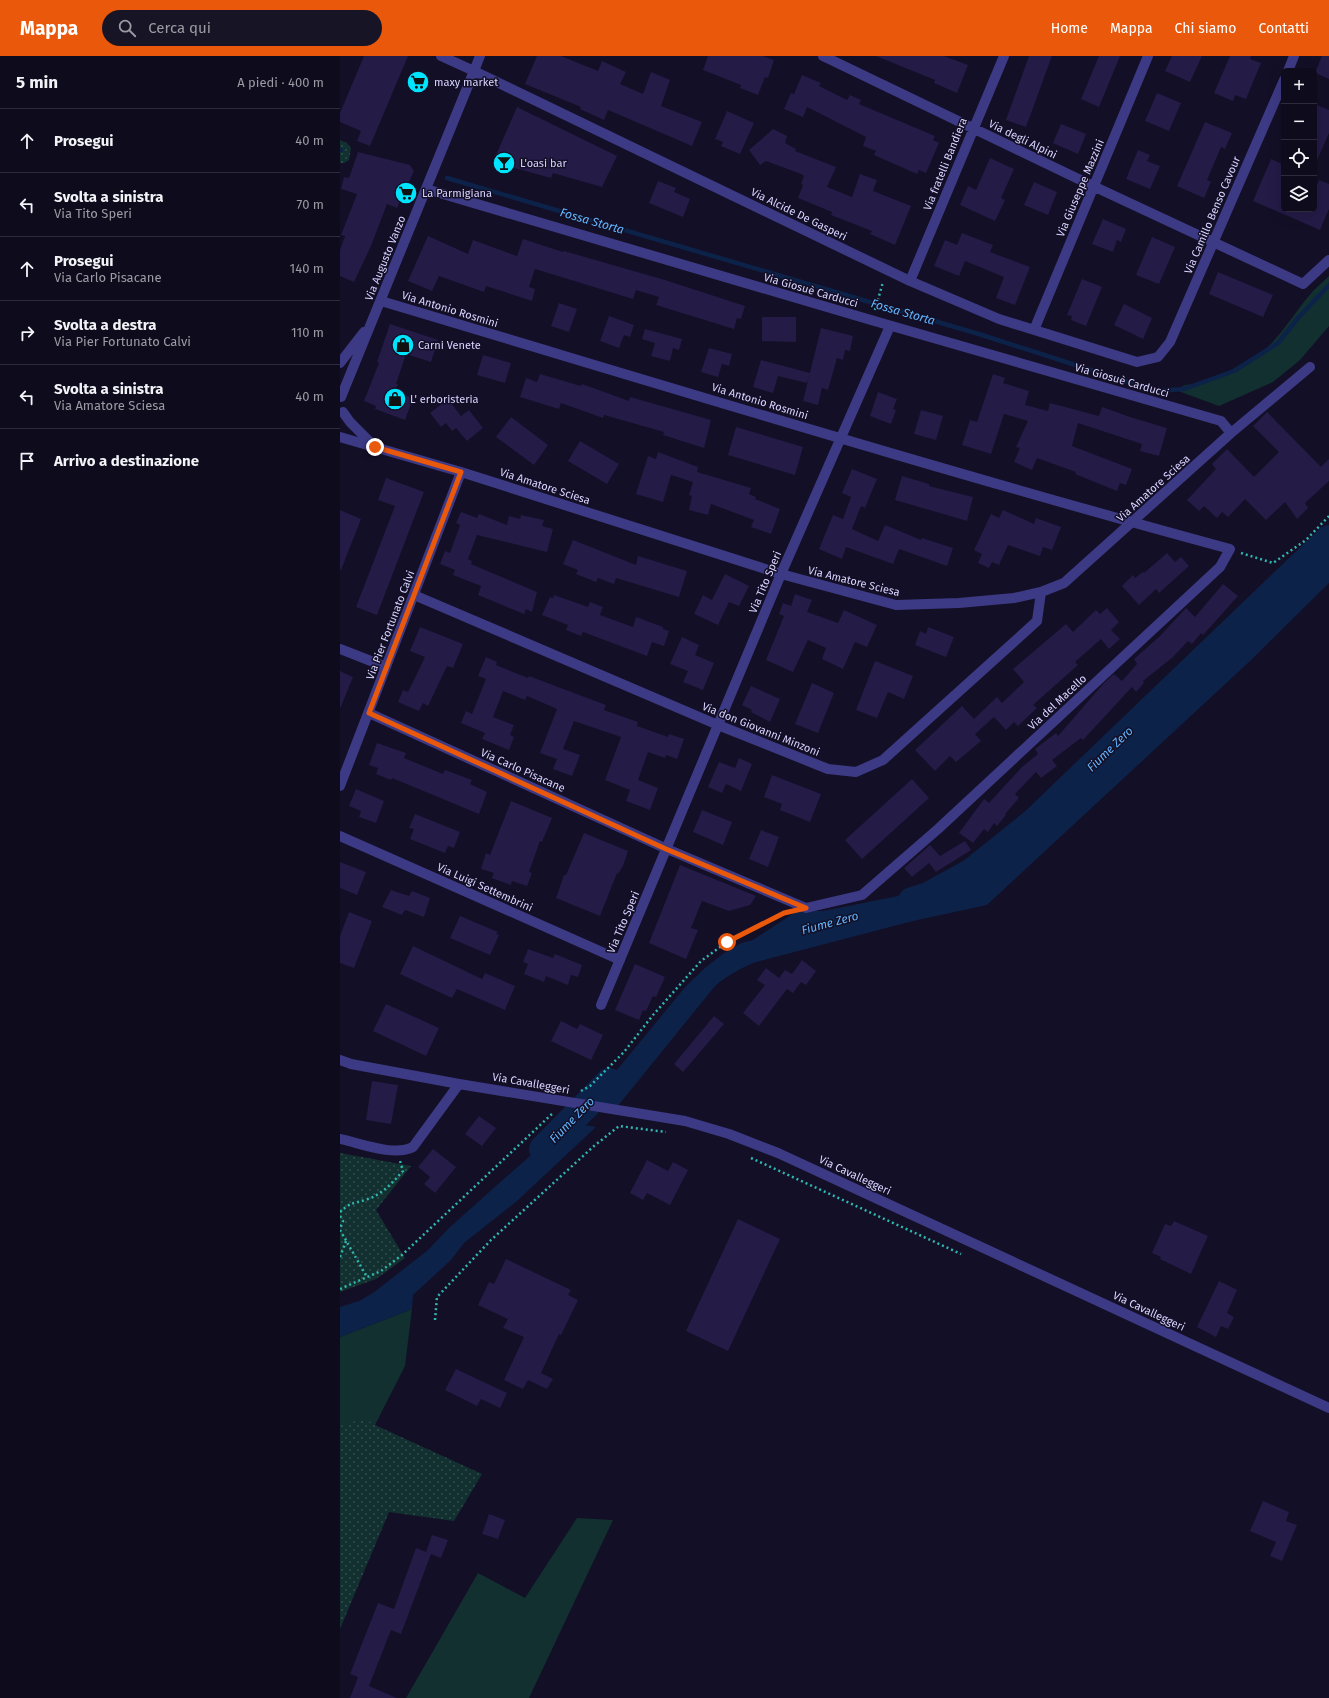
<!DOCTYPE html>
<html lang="it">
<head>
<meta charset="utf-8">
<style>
	:root { --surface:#0e0b1c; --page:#171425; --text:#f1f3f6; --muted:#9b9ba3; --line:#2e2b3b; --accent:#ea580c }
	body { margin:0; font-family:"Fira Sans",sans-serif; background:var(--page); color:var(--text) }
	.controls { position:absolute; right:12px; top:12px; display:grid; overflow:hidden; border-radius:6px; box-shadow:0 4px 16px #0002 }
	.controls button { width:36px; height:36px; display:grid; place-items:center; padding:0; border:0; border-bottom:1px solid var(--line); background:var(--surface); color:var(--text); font:20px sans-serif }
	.stop { position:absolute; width:12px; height:12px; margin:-9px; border:3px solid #ea580c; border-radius:50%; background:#fff }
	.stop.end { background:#ea580c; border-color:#fff; box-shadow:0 1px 4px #0008 }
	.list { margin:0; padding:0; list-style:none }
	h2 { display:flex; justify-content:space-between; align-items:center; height:52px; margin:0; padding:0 16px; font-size:17px }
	h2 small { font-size:13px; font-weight:400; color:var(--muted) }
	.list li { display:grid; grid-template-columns:26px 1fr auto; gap:12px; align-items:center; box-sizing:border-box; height:64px; padding:0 16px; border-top:1px solid var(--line) }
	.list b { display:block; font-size:15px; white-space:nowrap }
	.list p { margin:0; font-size:13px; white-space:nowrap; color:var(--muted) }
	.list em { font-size:13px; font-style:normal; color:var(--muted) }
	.icon { flex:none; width:22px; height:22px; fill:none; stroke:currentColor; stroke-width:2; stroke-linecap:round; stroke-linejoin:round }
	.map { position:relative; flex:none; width:989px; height:1642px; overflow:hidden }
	header { display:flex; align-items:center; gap:24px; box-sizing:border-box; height:56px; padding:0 20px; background:var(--accent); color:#fff }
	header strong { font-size:19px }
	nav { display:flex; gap:22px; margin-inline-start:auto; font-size:14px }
	.search { width:280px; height:36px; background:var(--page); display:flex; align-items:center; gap:10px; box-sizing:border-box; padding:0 14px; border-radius:22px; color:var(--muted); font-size:15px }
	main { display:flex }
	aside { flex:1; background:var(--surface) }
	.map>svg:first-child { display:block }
	.grass { fill:#12302f }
	.park { fill:url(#park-dots) }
	.water { fill:#0c2248 }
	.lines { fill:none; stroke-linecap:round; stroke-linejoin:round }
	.stream { stroke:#0c2248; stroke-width:4.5 }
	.river { stroke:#0c2248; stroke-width:28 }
	.building { fill:#241b47 }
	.path { stroke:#2fb8b0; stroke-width:2.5; stroke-dasharray:2 3; stroke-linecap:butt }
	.minor { stroke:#3d3a85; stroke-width:10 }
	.tertiary { stroke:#3d3a85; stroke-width:10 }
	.route { stroke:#ea580c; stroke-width:5 }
	.labels { text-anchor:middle; stroke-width:3; stroke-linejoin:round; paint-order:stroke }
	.poi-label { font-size:11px; fill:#d9d4ff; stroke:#130f26; text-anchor:start }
	.street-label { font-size:11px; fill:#d9d4ff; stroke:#130f26 }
	.water-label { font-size:12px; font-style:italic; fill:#62b6ff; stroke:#130f26 }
</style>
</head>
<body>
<header>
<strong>Mappa</strong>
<div class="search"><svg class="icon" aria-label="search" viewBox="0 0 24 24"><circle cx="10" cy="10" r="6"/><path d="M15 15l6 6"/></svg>Cerca qui</div>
<nav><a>Home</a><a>Mappa</a><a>Chi siamo</a><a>Contatti</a></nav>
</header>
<main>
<aside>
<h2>5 min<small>A piedi · 400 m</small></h2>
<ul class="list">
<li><svg class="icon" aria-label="ahead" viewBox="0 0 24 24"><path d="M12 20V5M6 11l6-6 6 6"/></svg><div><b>Prosegui</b></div><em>40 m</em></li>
<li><svg class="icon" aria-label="left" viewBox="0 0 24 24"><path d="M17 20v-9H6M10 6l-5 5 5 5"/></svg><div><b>Svolta a sinistra</b><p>Via Tito Speri</p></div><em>70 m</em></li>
<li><svg class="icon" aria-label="ahead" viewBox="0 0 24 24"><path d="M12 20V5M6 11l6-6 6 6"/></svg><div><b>Prosegui</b><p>Via Carlo Pisacane</p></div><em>140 m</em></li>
<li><svg class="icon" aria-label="right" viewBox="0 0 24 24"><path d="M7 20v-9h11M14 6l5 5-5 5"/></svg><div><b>Svolta a destra</b><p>Via Pier Fortunato Calvi</p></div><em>110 m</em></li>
<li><svg class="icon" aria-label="left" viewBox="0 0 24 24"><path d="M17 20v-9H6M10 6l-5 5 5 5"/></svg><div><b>Svolta a sinistra</b><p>Via Amatore Sciesa</p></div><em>40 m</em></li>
<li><svg class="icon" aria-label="arrive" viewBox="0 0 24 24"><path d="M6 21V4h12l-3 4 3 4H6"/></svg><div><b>Arrivo a destinazione</b></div></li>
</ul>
</aside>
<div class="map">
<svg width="989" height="1642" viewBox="0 0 989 1642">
	<defs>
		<pattern id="park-dots" width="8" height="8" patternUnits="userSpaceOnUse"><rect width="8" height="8" fill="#12302f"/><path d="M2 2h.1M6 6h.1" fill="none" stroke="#344d4e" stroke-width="1.8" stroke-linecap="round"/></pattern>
	</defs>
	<rect width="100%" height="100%" fill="#130f26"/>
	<path class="grass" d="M989 220V270L960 304 933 326 879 350 838 335C842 326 855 329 863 327 877 324 893 317 905 309 935 292 951 260 973 235 978 230 984 225 989 220Z
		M72 1253 65 1310 34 1371 0 1370V1281Z
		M237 1462 273 1464 189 1642H66L138 1517 185 1542Z"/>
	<path class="park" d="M0 84 7 87 11 92 9 104 4 107H0Z
		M0 1097 71 1110 36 1154 65 1202 36 1223 0 1236Z
		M24 1362 35 1369 142 1418 114 1465 49 1456 0 1573V1370Z"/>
	<path class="water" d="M989 481V527L909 606 647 849 573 865 416 906C401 912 388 919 375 930L277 1051 246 1046 281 1009 346 930 366 911 384 897 401 887 413 884 457 855H483L628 826 866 606Z
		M228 1066 256 1071 177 1145 124 1187 111 1204 73 1239 72 1253 0 1281V1251L19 1245 33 1237 88 1194 110 1171Z"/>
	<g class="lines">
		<path class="stream" d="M0 94H1
			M107 122 642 279 816 335 844 333 894 315 938 287 958 262 989 229"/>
		<path class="river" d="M572 845 588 840 632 816 694 766 989 483
			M203 1093 269 1026"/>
	</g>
	<path class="building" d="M24 0H68L30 90 17 85 21 75 0 66V57Z
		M197 0H221L258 15 262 5 286 16 280 28 303 38 311 16 330 24 321 50 362 66 352 90 268 54 264 64 240 53 241 51 185 28Z
		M368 0H423L434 4 428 22 425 21 418 39 400 32 401 29 363 14Z
		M536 0H604L628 9 617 37 594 27 595 24Z
		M689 0H712L686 71 666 64Z
		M759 0H780L759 51 741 43Z
		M832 0H862L850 26 825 15Z
		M890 0H911L910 3 921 7 906 43 895 39 893 45 874 37Z
		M982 0H989V23L975 17Z
		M462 19 481 27 479 30 507 44 510 39 521 44 519 48 595 80 593 84 599 87 586 117 579 114 577 118 534 99 536 95 523 90 526 81 467 51 463 61 444 53 451 37 454 38Z
		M817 37 841 47 829 75 805 65Z
		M977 49 989 54V77L974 111V57Z
		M177 51 277 100 262 131 213 117 211 122 153 106Z
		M387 55 414 67 400 98 381 90 383 86 375 83Z
		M865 66 892 77 885 93 881 91 867 124 871 126 864 142 837 130Z
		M721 68 746 78 738 98 713 87Z
		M433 73 447 80 445 87 456 93 455 95 496 111 487 131 512 141 520 118 537 124 533 135 571 150 555 189 530 178 532 175 491 159 492 156 458 142 463 129 461 128 464 120 461 118 426 105 420 109 409 94Z
		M798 94 810 99 807 105 820 110 810 133 786 123Z
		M18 96 70 109 74 115 57 152 47 148 31 190 14 226 0 220V194L5 180 1 179 17 138 1 133 4 121 9 122Z
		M650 102 674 113 661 142 665 144 655 165 620 149 628 130 636 134Z
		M931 103 944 109V153H974V135L979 124 989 128V153L980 174 913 145Z
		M318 125 336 132 334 136 350 143 343 161 309 147Z
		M694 126 717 136 708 159 684 149Z
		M763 163 786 173 781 186 777 184 773 196 752 188Z
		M622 177 653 189 650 196 690 211 675 249 656 242 664 221 625 205 619 220 594 210 605 184 617 189Z
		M88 180 128 198 133 184 177 200 183 183 223 196 224 195 325 224 405 250 401 263 397 262 394 273 316 249 319 241 296 234 293 243 195 213 189 231 195 233 192 245 146 230 144 236 99 220 92 235 68 225Z
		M812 181 835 191 819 228 796 219Z
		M878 216 933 239 923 261 869 238Z
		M742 223 762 231 746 270 731 264 732 260 727 259Z
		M219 247 237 253 229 276 211 270Z
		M784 248 812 262 803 283 774 269Z
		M269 260 294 269 290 281 284 279 279 292 260 285Z
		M422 261H456V286L422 285Z
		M50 268 98 284 91 306 66 298 56 328H58L55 336 73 342 65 364 35 353 36 350 24 345 39 307 37 306Z
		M481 272 513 280 510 295 505 294 503 304 497 302 488 334 482 332 478 349 463 345Z
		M305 273 342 283 339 294 333 292 330 305 311 300 315 287 302 283Z
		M369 292 392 298 389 310 382 308 378 321 361 316Z
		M143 299 171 307 165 327 137 319Z
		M421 304 470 317 467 327 438 320 433 337 413 331Z
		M200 318 241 330 242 328 289 345 290 341 371 364 364 392 323 379 324 376 264 359 263 362 221 347 219 353 180 341 186 322 197 326Z
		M653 318 665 322 663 327 689 335 685 349 708 355 710 347 759 360 762 351 793 362 827 372 819 400 800 395 802 388 738 367 732 390 792 413 786 429 780 427 777 435 735 418 736 416 697 402 692 414 674 406 680 392 676 391 688 365 664 358 651 398 622 389 630 364 637 366Z
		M538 336 557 343 553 353 556 354 551 368 530 360Z
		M108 343 121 360 129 354 143 372 127 385 116 372 112 375 106 367 101 371 90 357Z
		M581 354 603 360 596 384 574 378Z
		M927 356 981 411 989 403V425L965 447 968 452 957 463 945 446 926 464 905 443 888 461 882 456 877 462 864 450 859 455 847 444 876 413 872 408 887 393 914 421 939 396 913 370Z
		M171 361 208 389 194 409 156 381Z
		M396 371 463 391 455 419 388 399Z
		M240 385 279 408 267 428 228 405Z
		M318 396 358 411 357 416 411 432 409 438 416 441 415 443 440 453 431 478 411 471 414 464 371 448 368 459 349 454 352 440 349 439 353 426 331 419 323 446 296 438 308 400 316 403Z
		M512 413 537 423 525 452 521 450 512 473 538 485 545 469 581 484 582 482 613 492 607 510 559 493 553 508 506 491 502 503 479 493 493 459 503 463 511 441 502 437Z
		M562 420 589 428V430L633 441 627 465 555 444Z
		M46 422 84 436 37 559 16 551 55 450 38 444Z
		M0 454 21 463 1 514H0Z
		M663 454 694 468 696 462 721 471 712 494 703 491 700 500 668 489 659 509 652 506 649 512 638 507 642 498 634 494 651 458 659 462Z
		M121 456 137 462 139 458 167 469 169 460 180 463 181 459 204 464 202 470 213 473 207 496 137 479 128 503 132 505 131 508 197 536 192 556 186 553 184 558 138 539 141 530 113 519 115 514 100 508 105 495 110 497 120 469 116 467Z
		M233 484 296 509 298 500 347 515 339 541 276 522 274 528 258 522 256 526 236 518 238 514 223 508Z
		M827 497 835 506 841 501 849 510 819 537 816 533 799 549 782 530 793 519 795 522 803 516 804 517Z
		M385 518 409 530 399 550 389 546 378 569 354 558 363 539 372 544Z
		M883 528 898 540 863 579 861 577 852 588 848 585 833 601 803 625 804 627 796 636 792 631 743 684 741 682 712 704 717 710 701 722 696 716 675 738 679 742 665 758 666 759 657 770 654 767 648 776 644 773 633 787 619 777 644 743 649 747 682 711 698 698 695 693 716 677 718 680 764 627 774 618 782 625 797 608 794 603 820 580 846 552 855 561Z
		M455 538 472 544 467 556 498 567 504 554 537 569 527 591 515 586 503 613 482 603 486 592 468 584 453 616 426 604 444 560 439 558 443 547 451 550Z
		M214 539 248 551 250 546 263 551 260 559 293 571 296 561 323 571V573L329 575 324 590 312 586 307 600 243 576 241 580 226 574 228 569 202 559 210 541 213 542Z
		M767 552 779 566 771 574 780 583 769 593 761 583 735 606 738 609 693 649 697 652 678 670 674 666 666 674 654 661 635 678 641 685 616 706 610 700 595 715 575 694 622 650 634 663 657 641 662 647 684 626 673 613 726 568 733 576 756 554 760 558Z
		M80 571 123 588 113 612 107 610 88 650 83 647 79 655 58 646 63 634 68 636 85 601 70 595Z
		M588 571 614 581 606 601 575 589 580 575 586 578Z
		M342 581 359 589 355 599 374 607 363 634 343 626 348 615 330 608Z
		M146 601 157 606 156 609 188 622 189 620 266 649 264 654 298 666 297 670 328 681 329 678 344 683 337 703 326 699 325 702 308 696 298 724 318 732 310 754 286 745 290 734 265 724 281 681 234 665 223 693 240 699 232 720 213 713 217 703 200 697 217 653 187 640 185 644 163 635 153 661 174 669 170 679 174 681 169 694 142 683 145 677 121 667 126 655 132 658 146 623 138 620Z
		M535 605 573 620 564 643 548 636 537 662 516 654Z
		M0 615 13 621 0 653Z
		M472 627 494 637 478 677 455 668Z
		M411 630 440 643 430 666 411 656 412 654 402 649Z
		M37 687 66 697 64 702 103 718 105 714 132 724 130 728 147 736 139 758 52 722 51 724 36 718 38 712 29 709Z
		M399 702 412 708 401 735 386 728 382 737 368 731 379 706 395 712Z
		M432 719 481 738 470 766 440 754 442 748 424 741Z
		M572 723 589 742 522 803 505 784Z
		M16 733 44 745 36 767 19 761 21 755 9 750Z
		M171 745 212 762 202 786 200 785 189 816 192 817 187 830 172 825 171 829 152 822 154 817 141 813 146 797 150 799Z
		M362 754 392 766 383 789 353 776Z
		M75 758 120 776 114 792 108 790 105 797 70 783 74 773 69 772Z
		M421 774 439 781 428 811 409 803Z
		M244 777 288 795 283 810 278 818 277 817 260 860 216 842 224 819H226Z
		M625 785 631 794 596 816 589 807 572 821 564 812 590 789 600 800Z
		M0 806 26 816 17 839 0 832Z
		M340 809 416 840 410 849 389 855 362 845 351 872 358 874 346 903 309 887Z
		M51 834 69 840 72 835 90 842 84 861 65 854 62 859 42 851Z
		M9 856 32 865 14 912 0 907V880Z
		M120 860 158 876 156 878 159 879 150 899 110 882Z
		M73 890 142 923 145 917 175 930 165 954 117 933 112 942 60 918Z
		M188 893 213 902 215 898 242 909 238 921 231 919 228 929 206 920 204 926 184 918 188 908 183 906Z
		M462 904 476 915 466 929 461 926 453 937 447 933 419 970 403 957 425 929 417 924 426 912 439 922 445 914 452 918Z
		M295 908 325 921 316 941 313 940 306 955 303 954 299 964 275 954Z
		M46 948 99 972 86 1000 33 975Z
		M374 960 384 968 343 1016 334 1008Z
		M221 965 237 973 240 968 263 979 251 1004 211 985Z
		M32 1025 58 1029 51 1068 26 1064Z
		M139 1060 156 1072 142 1090 125 1078Z
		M93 1093 116 1111 95 1137 84 1128 90 1121 78 1111Z
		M307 1104 328 1115 333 1106 348 1114 330 1149 307 1137 303 1144 290 1137Z
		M398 1163 440 1183 388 1295 346 1275Z
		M834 1165 868 1180 851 1218 820 1203 821 1201 812 1197 825 1168 831 1170Z
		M166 1203 231 1234 228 1239 238 1244 221 1279 219 1278 201 1317 213 1323 207 1333 188 1324 183 1333 164 1324 184 1281 163 1272 168 1263 138 1249 149 1226 154 1228Z
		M879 1225 897 1234 887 1257 894 1261 888 1273 881 1270 876 1281 857 1271Z
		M116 1313 167 1337 160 1352 141 1343 137 1350 105 1334Z
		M923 1445 949 1456 946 1465 957 1469 942 1505 930 1500 936 1486 910 1475Z
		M149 1458 165 1464 158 1483 142 1478Z
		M92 1479 108 1484 101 1502 86 1496Z
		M76 1492 91 1498 61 1578 51 1574 29 1630 57 1642H10L18 1621 10 1618 38 1547 54 1553Z"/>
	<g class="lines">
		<path class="path" d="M535 254 543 226
			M901 497 933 507 966 484 989 460
			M241 1035 250 1030 284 996 313 959 361 905 387 886 445 857
			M411 1102 621 1198
			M0 1156C11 1146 12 1148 25 1144 42 1139 52 1127 63 1115L60 1105
			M0 1160 3 1165 0 1172
			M0 1174 27 1221
			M0 1201 6 1185
			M0 1233 41 1215 62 1199 214 1056
			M95 1264 97 1241 151 1184 254 1090 279 1070 326 1076"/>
		<path class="minor" d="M483 0 753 130 963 228 989 204
			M948 15 954 0
			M86 133 531 264 881 365 891 377
			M570 225 664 0
			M694 274 808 0
			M0 307 24 276
			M1 341 134 15 570 225 659 263 797 306 818 301 830 286 944 24
			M3 356 10 366 34 390
			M0 381 121 416 441 518 556 549 619 547 674 542 701 536 724 527 891 377 970 311
			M74 539 378 669 488 713 516 716 543 704 697 565 701 536
			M0 593 46 611
			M29 657 327 793 466 852 522 839 598 773 880 511 890 493C605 416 323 329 41 245
			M0 730 121 416
			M0 780 280 904
			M261 949 441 518 550 270
			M0 1004 11 1008 119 1028 345 1065 389 1078 438 1097 989 1352
			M0 1083C20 1087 54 1101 73 1091L119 1028"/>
		<path class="tertiary" d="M101 0 134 15 140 0"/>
	</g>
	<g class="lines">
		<path class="route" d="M35 391 121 416 29 657 326 793 466 852 444 857 387 886"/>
	</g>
	<defs>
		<g id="supermarket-disc" transform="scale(1.15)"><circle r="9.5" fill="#00e5ff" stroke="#130f26"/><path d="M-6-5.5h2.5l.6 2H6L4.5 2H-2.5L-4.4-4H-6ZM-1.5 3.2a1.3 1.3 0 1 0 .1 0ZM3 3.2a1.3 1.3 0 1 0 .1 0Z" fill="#111"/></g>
		<g id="bar-disc" transform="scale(1.15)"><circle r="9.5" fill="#00e5ff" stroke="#130f26"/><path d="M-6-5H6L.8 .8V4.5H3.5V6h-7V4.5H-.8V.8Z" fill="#111"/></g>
		<g id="shop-disc" transform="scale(1.15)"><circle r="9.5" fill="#00e5ff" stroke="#130f26"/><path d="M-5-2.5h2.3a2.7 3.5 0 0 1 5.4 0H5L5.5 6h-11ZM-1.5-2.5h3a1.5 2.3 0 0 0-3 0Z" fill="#111"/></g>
	</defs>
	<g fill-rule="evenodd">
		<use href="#supermarket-disc" x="78" y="26"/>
		<use href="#bar-disc" x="164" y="107"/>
		<use href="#supermarket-disc" x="66" y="137"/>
		<use href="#shop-disc" x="63" y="289"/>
		<use href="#shop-disc" x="55" y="343"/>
	</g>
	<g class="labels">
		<g class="poi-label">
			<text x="94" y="30">maxy market</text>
			<text x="180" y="111">L'oasi bar</text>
			<text x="82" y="141">La Parmigiana</text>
			<text x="78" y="293">Carni Venete</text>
			<text x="70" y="347">L' erboristeria</text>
		</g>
		<g class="street-label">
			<text transform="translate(683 83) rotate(26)" y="4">Via degli Alpini</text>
			<text transform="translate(605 108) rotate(-68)" y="4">Via fratelli Bandiera</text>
			<text transform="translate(740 132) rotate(-67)" y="4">Via Giuseppe Mazzini</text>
			<text transform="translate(459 158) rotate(26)" y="4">Via Alcide De Gasperi</text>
			<text transform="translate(872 159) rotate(-67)" y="4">Via Camillo Benso Cavour</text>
			<text transform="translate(45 202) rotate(-68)" y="4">Via Augusto Vanzo</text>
			<text transform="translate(471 234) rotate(16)" y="4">Via Giosuè Carducci</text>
			<text transform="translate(110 253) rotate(17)" y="4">Via Antonio Rosmini</text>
			<text transform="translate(782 324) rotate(16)" y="4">Via Giosuè Carducci</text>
			<text transform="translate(420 345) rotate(17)" y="4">Via Antonio Rosmini</text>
			<text transform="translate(205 430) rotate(18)" y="4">Via Amatore Sciesa</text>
			<text transform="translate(813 432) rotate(-42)" y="4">Via Amatore Sciesa</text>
			<text transform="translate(514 525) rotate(14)" y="4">Via Amatore Sciesa</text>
			<text transform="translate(425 526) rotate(-67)" y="4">Via Tito Speri</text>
			<text transform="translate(50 569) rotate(-69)" y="4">Via Pier Fortunato Calvi</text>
			<text transform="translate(717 646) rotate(-43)" y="4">Via del Macello</text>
			<text transform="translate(421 673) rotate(22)" y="4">Via don Giovanni Minzoni</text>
			<text transform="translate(183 714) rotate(24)" y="4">Via Carlo Pisacane</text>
			<text transform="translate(145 831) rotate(24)" y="4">Via Luigi Settembrini</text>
			<text transform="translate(283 866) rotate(-67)" y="4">Via Tito Speri</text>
			<text transform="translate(191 1027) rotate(10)" y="4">Via Cavalleggeri</text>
			<text transform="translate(515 1119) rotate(25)" y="4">Via Cavalleggeri</text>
			<text transform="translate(809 1255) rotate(25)" y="4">Via Cavalleggeri</text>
		</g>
		<g class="water-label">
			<text transform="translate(252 165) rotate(16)" y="4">Fossa Storta</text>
			<text transform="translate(563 256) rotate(16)" y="4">Fossa Storta</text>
			<text transform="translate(770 693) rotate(-44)" y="4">Fiume Zero</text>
			<text transform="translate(490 867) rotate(-15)" y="4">Fiume Zero</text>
			<text transform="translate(232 1064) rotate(-46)" y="4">Fiume Zero</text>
		</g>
	</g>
</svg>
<div class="controls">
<button>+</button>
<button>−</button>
<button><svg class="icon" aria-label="locate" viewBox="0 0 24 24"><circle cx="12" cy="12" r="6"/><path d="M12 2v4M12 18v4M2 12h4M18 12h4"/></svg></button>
<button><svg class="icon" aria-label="layers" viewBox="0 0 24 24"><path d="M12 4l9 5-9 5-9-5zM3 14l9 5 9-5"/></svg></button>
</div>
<div class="stop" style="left:387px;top:886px"></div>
<div class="stop end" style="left:35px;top:391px"></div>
</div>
</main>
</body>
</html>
